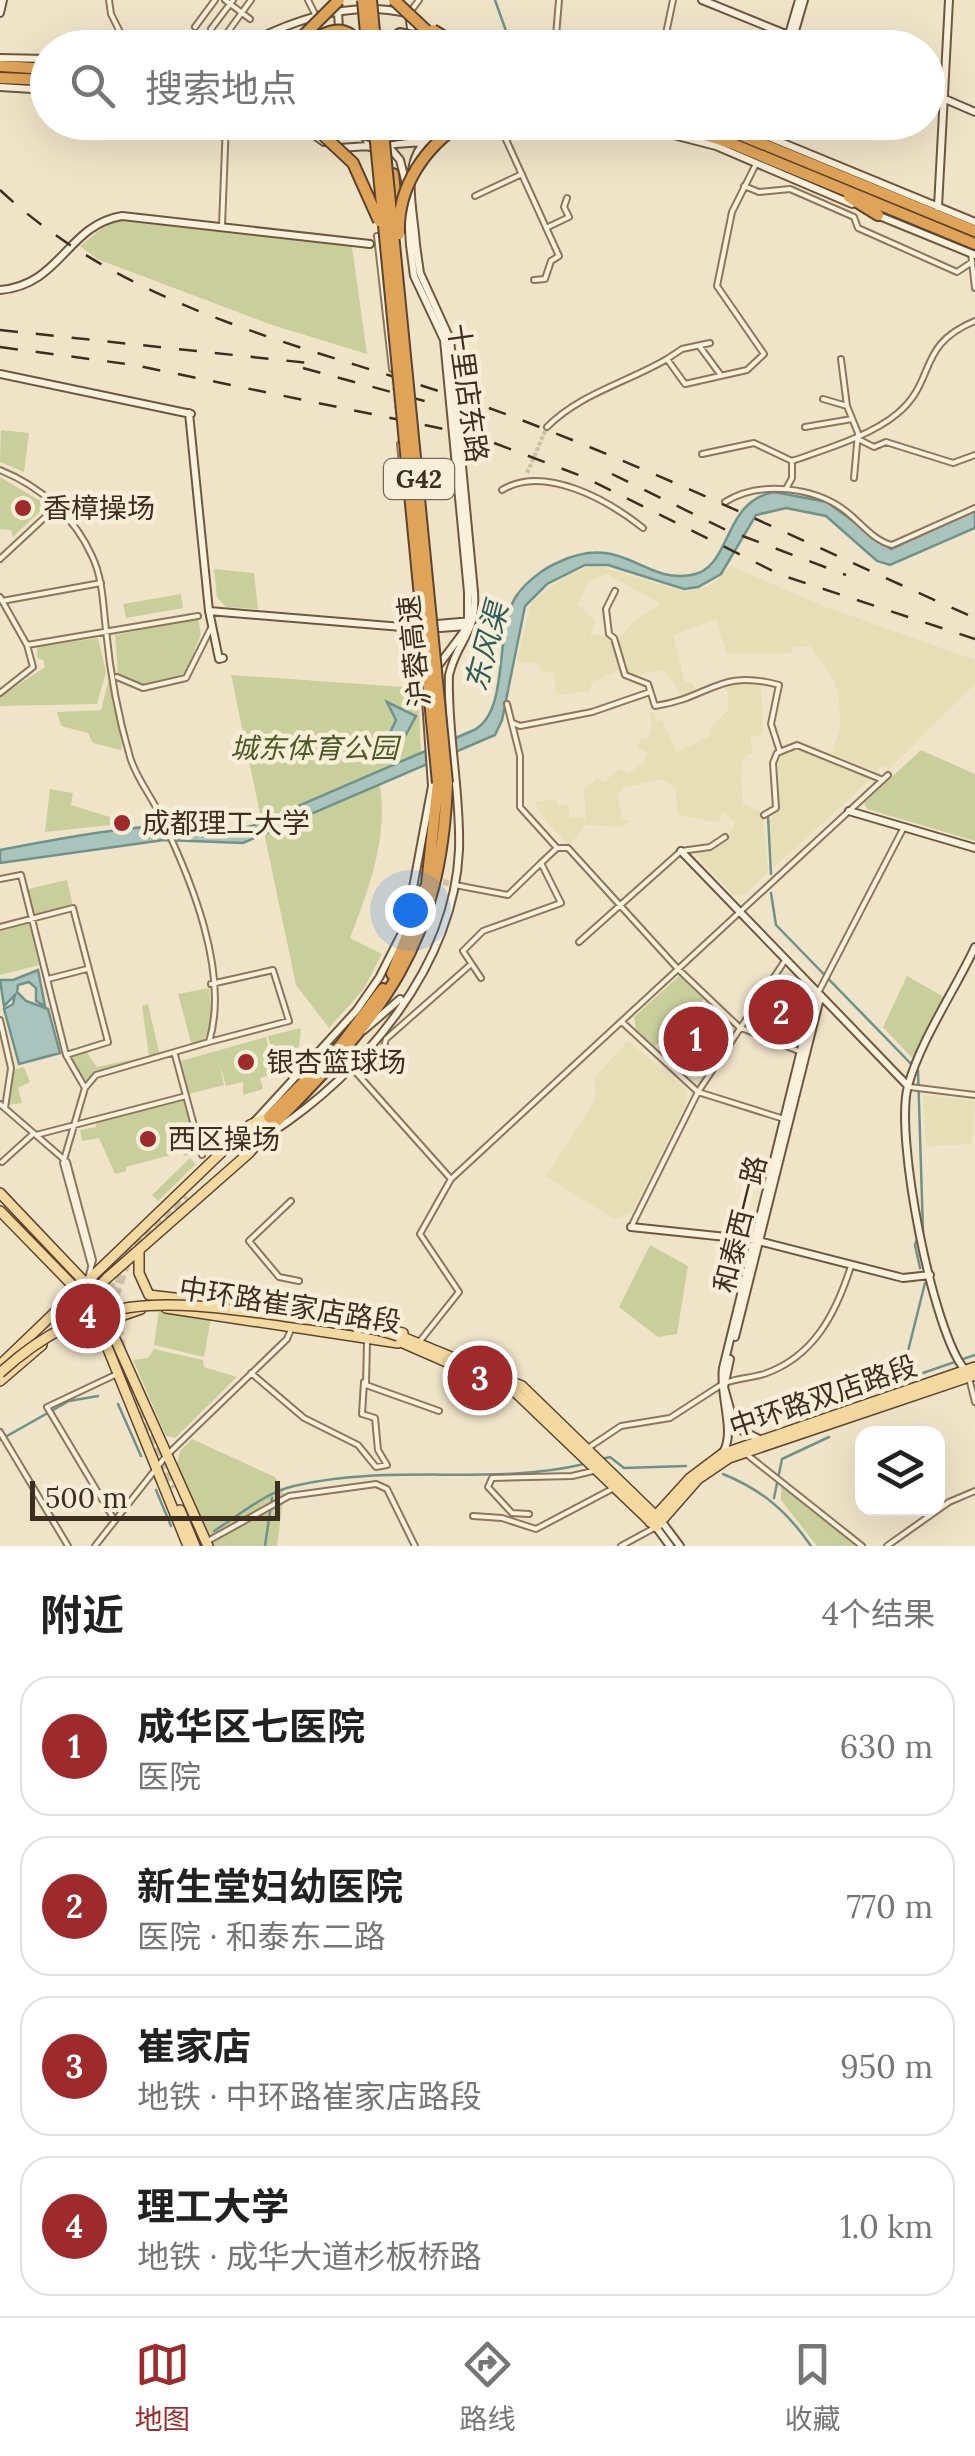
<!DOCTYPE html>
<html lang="zh">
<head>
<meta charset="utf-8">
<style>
	:root { --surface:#fff; --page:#f2f2f2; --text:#222; --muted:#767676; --line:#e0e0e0; --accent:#9e2a2b }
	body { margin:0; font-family:Lora,"Noto Sans SC",serif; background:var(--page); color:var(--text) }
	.controls { position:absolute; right:30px; bottom:30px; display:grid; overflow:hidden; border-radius:20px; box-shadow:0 10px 40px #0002 }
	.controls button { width:90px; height:90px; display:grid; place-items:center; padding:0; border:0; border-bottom:2px solid var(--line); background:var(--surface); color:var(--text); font:50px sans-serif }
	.scale { position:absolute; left:30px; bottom:25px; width:250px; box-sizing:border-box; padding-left:10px; border:5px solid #3d2e20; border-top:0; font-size:28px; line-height:35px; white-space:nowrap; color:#3d2e20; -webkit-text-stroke:8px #f7eed8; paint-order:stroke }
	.you { position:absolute; left:410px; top:910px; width:35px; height:35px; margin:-25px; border:8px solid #fff; border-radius:50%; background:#1a73e8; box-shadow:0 0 0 15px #1a73e833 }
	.badge { display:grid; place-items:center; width:65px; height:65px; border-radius:50%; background:var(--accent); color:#fff; font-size:32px; font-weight:700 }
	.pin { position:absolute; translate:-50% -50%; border:5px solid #fff; box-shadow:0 2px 10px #0006 }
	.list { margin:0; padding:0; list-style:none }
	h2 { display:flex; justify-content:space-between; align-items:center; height:130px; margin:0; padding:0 40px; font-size:42px }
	h2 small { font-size:32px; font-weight:400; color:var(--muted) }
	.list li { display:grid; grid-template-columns:65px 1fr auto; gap:30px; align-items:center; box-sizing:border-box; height:140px; margin:0 20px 20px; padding:0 20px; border:2px solid var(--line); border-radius:30px }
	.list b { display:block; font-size:38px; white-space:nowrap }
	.list p { margin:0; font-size:32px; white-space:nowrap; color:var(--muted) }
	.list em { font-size:32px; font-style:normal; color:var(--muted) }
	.icon { flex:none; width:55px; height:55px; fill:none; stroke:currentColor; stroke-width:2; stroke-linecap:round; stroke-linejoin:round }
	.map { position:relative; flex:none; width:975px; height:1546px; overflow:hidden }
	.search { position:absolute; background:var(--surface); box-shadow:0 10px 40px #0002; left:30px; right:30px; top:30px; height:110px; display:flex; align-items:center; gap:25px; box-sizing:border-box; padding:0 35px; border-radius:55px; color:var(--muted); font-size:38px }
	.sheet { height:770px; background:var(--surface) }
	nav { display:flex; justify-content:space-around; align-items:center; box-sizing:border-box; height:140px; border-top:2px solid var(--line); background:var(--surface); font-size:28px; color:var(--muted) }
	nav a { display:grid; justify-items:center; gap:5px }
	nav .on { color:var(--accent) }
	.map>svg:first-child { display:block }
	.farmland { fill:#e6deb5 }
	.green { fill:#c9cf9b }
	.water { fill:#a9c4bc; stroke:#6f938a; stroke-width:2.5 }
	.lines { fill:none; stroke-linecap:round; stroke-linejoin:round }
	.stream { stroke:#6f938a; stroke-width:2.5 }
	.street-tunnel { stroke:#ccc0a6; stroke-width:4; stroke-dasharray:4 2; stroke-linecap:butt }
	.secondary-tunnel { stroke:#ccc0a6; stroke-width:6; stroke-dasharray:6 3; stroke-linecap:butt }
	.primary-tunnel { stroke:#ccc0a6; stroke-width:9; stroke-dasharray:9 4.5; stroke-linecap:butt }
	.street-casing { stroke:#8d765c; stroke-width:8 }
	.secondary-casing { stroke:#6f573f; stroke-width:10 }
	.primary-casing { stroke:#5b4430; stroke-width:12 }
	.highway-casing { stroke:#5b4430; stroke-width:14 }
	.street { stroke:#faf1dc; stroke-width:4 }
	.secondary { stroke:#faf1dc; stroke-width:6 }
	.primary { stroke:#f3d9a0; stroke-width:9 }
	.highway { stroke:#e0a458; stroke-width:10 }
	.rail { stroke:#3d2e20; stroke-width:2.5; stroke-dasharray:18 18; stroke-linecap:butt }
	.secondary-bridge-casing { stroke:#6f573f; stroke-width:10; stroke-linecap:butt }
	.primary-bridge-casing { stroke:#5b4430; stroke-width:12; stroke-linecap:butt }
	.highway-bridge-casing { stroke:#5b4430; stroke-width:14; stroke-linecap:butt }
	.secondary-bridge { stroke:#faf1dc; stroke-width:6 }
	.primary-bridge { stroke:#f3d9a0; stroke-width:9 }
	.highway-bridge { stroke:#e0a458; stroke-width:10 }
	.poi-dot { fill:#9e2a2b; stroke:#f7eed8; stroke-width:4 }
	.labels { text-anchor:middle; stroke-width:9; stroke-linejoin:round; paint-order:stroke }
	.shield { fill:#f7eed8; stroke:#756857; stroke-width:2.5 }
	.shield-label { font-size:25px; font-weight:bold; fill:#3d2e20 }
	.street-label { font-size:28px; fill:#3d2e20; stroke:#f7eed8 }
	.poi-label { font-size:28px; fill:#3d2e20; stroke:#f7eed8; text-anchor:start }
	.park-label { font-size:28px; font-style:italic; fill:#4d5a26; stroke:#f7eed8 }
	.water-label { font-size:30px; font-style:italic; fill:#2f5d5a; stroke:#f7eed8 }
</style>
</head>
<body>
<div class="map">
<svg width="975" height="1546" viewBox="0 0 975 1546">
	<rect width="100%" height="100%" fill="#f0e4c8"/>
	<path class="farmland" d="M594 565 686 592 713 584 731 566 823 606 975 660V684L889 769 883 766 876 771 832 754 840 728 839 699 835 682 810 646 793 647 790 653 727 654 716 619 673 635 685 682 692 683 698 693 685 701 665 670 629 676 616 642 635 620 661 604 607 574 588 581 578 604 595 621 590 635 610 636 622 669 592 682 590 691 557 695 554 673 542 671 539 664 517 662 531 603 564 577Z
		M727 682 761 683 763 734 750 737 753 753 743 757 741 773 743 804 762 812 768 872 744 895 732 894 695 853 728 837 736 822 722 811 719 823 677 814 676 788 662 779 622 788 618 798 622 818 629 821 623 827 586 825 569 845 545 820 534 802 556 799 558 805H568L570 818 583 817 586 822 584 789 597 779 604 782 620 769 628 774 643 763 648 753 637 748 641 738 648 740 652 729 650 712H654L656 721 662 720 677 752 708 737 710 729 728 710Z
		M798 749 873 777 773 868 769 821 779 808 778 757Z
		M628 1041 686 1090V1104L632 1212 614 1219 546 1176 596 1099 594 1078Z
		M923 1095 975 1101 972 1144 926 1146Z"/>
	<path class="green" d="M121 221 352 247 367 354 272 325 97 259 80 246 106 225Z
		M1 430 29 433 24 472 0 462Z
		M0 477 47 505 13 537 11 530 0 529Z
		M214 569 254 573 258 609 226 607 217 597Z
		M181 594 183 608 126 618 123 604Z
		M198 619 201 634 186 673 137 686 118 675 115 635Z
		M98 638 106 672 97 704 0 706V697L45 667 43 660 37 658V647Z
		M231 675 418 688 421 753 377 772C392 827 370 887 350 938L382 954 363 990 329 1028 296 985Z
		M109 678 122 744 121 750 93 743 88 733 61 726 57 712 101 710Z
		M921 750 975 774V841L867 809 864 803Z
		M50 789 73 793 71 805 110 817V825L45 832Z
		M67 880 73 906 34 915 28 889Z
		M29 923 39 965 0 975V931Z
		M679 976 704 999 654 1047 636 1029 634 1017Z
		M907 976 944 997 914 1060 883 1027Z
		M209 988 212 1023 203 1042 192 1046 178 994Z
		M148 1004 160 1056 95 1071 85 1084 69 1055 86 1051 97 1067 149 1056 142 1006Z
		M301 1028 299 1047 289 1050 294 1069 277 1073 268 1036Z
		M266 1037 275 1074 260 1078 263 1089 243 1095V1082L226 1086 219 1062 224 1085 189 1094 181 1061Z
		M24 1067 30 1082 18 1088 22 1103 8 1105 13 1070Z
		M183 1101 196 1140 191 1143 194 1154 184 1156 182 1152 126 1167V1171L115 1174 99 1138 82 1141 80 1130 96 1127V1121Z
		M190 1158 196 1164 158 1201 152 1195Z
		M650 1245 688 1266 677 1334 658 1337 619 1307Z
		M159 1310 211 1318 204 1357 154 1345Z
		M154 1349 203 1360 204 1367 237 1377 175 1438 166 1436 133 1360 148 1358Z
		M192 1439 275 1477 284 1494 277 1546H213L177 1465 180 1451Z
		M781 1486 857 1546H817L781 1500Z"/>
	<path class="water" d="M774 492 827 502 891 549 975 510V528L890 565 877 561 826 516 786 508 756 515 721 574 698 587 684 589 608 565H585L547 584 525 606 502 720 495 735 243 843 164 840 0 863V850C52 840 104 830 157 826 189 824 221 833 252 826L474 730C511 711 493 629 517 595 526 582 544 568 559 562 623 532 643 584 691 575 733 568 721 502 774 492Z
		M387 702 416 716 402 742 389 735 396 720Z
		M38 970 45 1006 36 1001V988L29 982 18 985 17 992 26 1001 48 1009 60 1053 19 1064 4 1009 13 1004 15 995 4 1006 0 980H13Z"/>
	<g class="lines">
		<path class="stream" d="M495 0 512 48
			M768 816 771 874
			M771 893 776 925 918 1071 923 1232
			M918 1236 915 1245 920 1268
			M910 1377 906 1359 925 1283
			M874 1390 975 1355
			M118 1404 141 1456
			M0 1440 69 1401 98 1396
			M602 1459 610 1457 624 1468 686 1466
			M723 1474C762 1490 787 1511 811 1546
			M156 1490 171 1526
			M774 1498 782 1459 829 1437
			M214 1531C238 1516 266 1492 294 1486 388 1463 494 1486 584 1464
			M265 1546 272 1498"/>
		<path class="street-tunnel" d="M392 369 400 444
			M527 473 547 427"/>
		<path class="secondary-tunnel" d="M417 875 455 885"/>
		<path class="primary-tunnel" d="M108 1318C100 1264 149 1228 185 1195
			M115 1348 171 1489
			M122 1349 113 1302 126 1263"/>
		<g class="street-casing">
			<path id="street" d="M109 0 111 14 128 48
				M225 0 250 19
				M308 0 315 14
				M410 12 419 0
				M195 27 215 0
				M211 29 233 0
				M227 33 251 0
				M794 34 825 48
				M793 37 818 48
				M555 48 559 0
				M663 48 673 0
				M928 91 945 99
				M498 122 559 256 551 261 545 279 534 280
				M744 186 759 192 790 189 854 217 858 228 957 272 972 262
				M475 196 522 174
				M222 226 226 122
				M546 228 569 217 564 207 567 198
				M377 236 392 369
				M971 253 975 288
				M700 347 720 374
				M667 359 682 349 710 343
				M841 359 847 406 858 433 854 478
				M823 399 847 406
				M547 427C579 394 628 382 667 359L685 384 747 370 764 354 717 286 732 212 756 164
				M805 427 852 419
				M858 439 874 447 886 442 953 463 975 455
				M400 444 403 476
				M702 454 754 443 792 461C826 449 871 436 898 413 937 380 916 345 975 321
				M0 470C40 486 74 516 92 556 103 579 103 605 106 630 110 672 118 716 130 757 136 778 152 797 161 817 191 879 230 973 209 1042L96 1075 85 1088 63 1163 91 1265
				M786 489 792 478V461
				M502 490C544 464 608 500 643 528
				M725 502C760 480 816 487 847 512 861 523 874 541 892 545L975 508
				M0 559 57 506
				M615 591 606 609 609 634 614 638 625 675 648 684 655 706C710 698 719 668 779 685L771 724 780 752
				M0 597 27 645 33 667 0 693
				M2 601 101 583
				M27 645 198 616
				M117 677 143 688 186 678 211 628
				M513 723 520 726 592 712 650 692
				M764 815 776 808 773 763 777 753 797 745 883 780
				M557 848H568L678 969 739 1027 801 1052
				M0 879 21 875 66 1055 85 1088
				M455 885 508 895 541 863
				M0 927 73 908 108 1042 66 1055
				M579 942 681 851 710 847 725 837
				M481 978 463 951 483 931 561 903 541 863 557 848 520 807V756L507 704
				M48 979 87 969
				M819 991 904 827
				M0 1020 11 1068 5 1108
				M622 1022 698 1092 784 1119
				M209 1042 289 1021 273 970 211 984
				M175 1055 202 1155
				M352 1068 451 1179
				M359 1076 381 1057 386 1039 469 966
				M910 1087 975 1095
				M0 1104 67 1162 93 1260 89 1275
				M36 1135 186 1096
				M2 1162 33 1134
				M291 1201 249 1241 279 1277 299 1281
				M631 1227 698 1092 784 962
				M367 1341 366 1385 439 1411
				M420 1341 459 1292 420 1234 451 1179 888 775
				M251 1373 304 1418 358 1445 376 1467 387 1465 378 1450 375 1418 362 1414 364 1382
				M969 1378 975 1402
				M725 1383C738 1378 751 1378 764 1374 814 1357 836 1313 851 1266
				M0 1432 68 1546
				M588 1448 621 1426 670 1418 721 1385
				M745 1453 862 1546
				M529 1514 512 1513 488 1487 492 1478 572 1476 593 1471
				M473 1516 502 1518 536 1529 612 1489
				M115 1521 47 1407 117 1374
				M206 1542 289 1496 376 1484 387 1489 415 1546
				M95 1546 166 1456 287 1339 292 1327
				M621 1546 656 1527
				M887 1546 949 1502 975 1491"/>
		</g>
		<g class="secondary-casing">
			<path id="secondary" d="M702 0 793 37
				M338 11 340 48
				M0 13 3 0
				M409 14 414 48
				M240 48C289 21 349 0 406 13
				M785 48 799 0
				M790 48 804 0
				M0 58 48 59
				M0 87 48 90
				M945 99 975 112
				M297 122 324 142
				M358 122 370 147
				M623 122 716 146 852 204
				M732 122 975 222
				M462 129 476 122
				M766 135 769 122
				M389 147 400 160 406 184
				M340 148 437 141
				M407 197 410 245
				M938 207 949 0
				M877 215 975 255
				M416 245C414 212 402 172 422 145
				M0 290C61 285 67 225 122 216L370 244
				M0 374 191 414
				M189 413 209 611 219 659 223 658
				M209 611 402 627 472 621
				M440 628 467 626
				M421 657 423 689
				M438 666 468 626V592
				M849 811 975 848
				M681 851 908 1086
				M364 1030 400 999
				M255 1121 356 1011 379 978 406 925 432 786 425 685
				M271 1133C363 1073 454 966 459 850 461 792 447 734 449 675 458 638 477 635 474 592
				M631 1227 755 1240 903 1278 930 1275
				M735 1337 820 998
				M730 1359 724 1387 735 1427 759 1439
				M965 1370C933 1333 894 1135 908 1086 920 1041 955 990 975 947
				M723 1452C736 1433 719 1395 723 1368L815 993
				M662 1522 680 1546
				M656 1527 670 1546"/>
		</g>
		<g class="primary-casing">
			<path id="primary" d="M238 1145 263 1122
				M0 1193 94 1292 208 1546
				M0 1211 79 1292 95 1317 188 1546
				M139 1250V1273L149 1295 241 1306
				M166 1308 398 1343
				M351 1321 403 1333
				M62 1329 104 1338
				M57 1331 107 1278 249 1153 275 1123
				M113 1331 118 1317 141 1309
				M400 1336 522 1386 660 1520
				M396 1340 515 1392 656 1527 698 1479 729 1458 975 1375
				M0 1365 250 1125 269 1117
				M0 1381 42 1345
				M180 1510 195 1546
				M650 1522 690 1478 722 1454 975 1367"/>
		</g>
		<g class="highway-casing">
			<path id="highway" d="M281 48 304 35
				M0 66 48 69
				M0 78 48 80
				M666 122 733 144 975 244
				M709 122 975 231
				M425 130 437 122
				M393 174 398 220
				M849 197 878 215
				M392 974 427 884 438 783
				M269 1117 341 1045 383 989
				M275 1123C384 1013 441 944 447 783"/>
		</g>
		<use href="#street" class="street"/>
		<use href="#secondary" class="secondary"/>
		<use href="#primary" class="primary"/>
		<use href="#highway" class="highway"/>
		<path class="rail" d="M0 190C142 323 340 351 516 418 672 477 823 551 975 618
			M0 330 318 364
			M0 347 134 365 473 435 584 477 781 575 975 639
			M303 368 428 402
			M612 474 724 529 846 575"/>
		<g class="secondary-bridge-casing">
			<path id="secondary-bridge" d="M410 245 414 276 444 340 468 592
				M416 245 420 273 450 339 474 592"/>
		</g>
		<g class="primary-bridge-casing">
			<path id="primary-bridge" d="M0 1373C93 1288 168 1301 283 1316 321 1322 361 1323 398 1336"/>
		</g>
		<g class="highway-bridge-casing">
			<path id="highway-bridge" d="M363 0 367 44
				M371 0 375 42
				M394 0 445 48
				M433 30 463 48
				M304 35 339 0
				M315 48 321 36C338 26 353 30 362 48
				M384 48 400 34 422 39
				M309 122 353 163 379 221
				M319 122 378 137 425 130
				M374 122 438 783
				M382 122 447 783
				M399 234C397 187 425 146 464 122"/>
		</g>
		<use href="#secondary-bridge" class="secondary-bridge"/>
		<use href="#primary-bridge" class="primary-bridge"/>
		<use href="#highway-bridge" class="highway-bridge"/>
	</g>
	<g class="poi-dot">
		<circle cx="23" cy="508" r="10"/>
		<circle cx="122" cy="823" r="10"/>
		<circle cx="246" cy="1062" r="10"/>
		<circle cx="148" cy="1139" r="10"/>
	</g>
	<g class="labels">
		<rect class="shield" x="384" y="459" width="70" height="40" rx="8"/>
		<g class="shield-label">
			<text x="419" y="488">G42</text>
		</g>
		<g class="street-label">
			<text transform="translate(468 393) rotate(82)" y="10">十里店东路</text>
			<text transform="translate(414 651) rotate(-96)" y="10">沪蓉高速</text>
			<text transform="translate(740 1224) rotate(-76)" y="10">和泰西一路</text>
			<text transform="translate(290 1305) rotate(9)" y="10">中环路崔家店路段</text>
			<text transform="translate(823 1396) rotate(-19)" y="10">中环路双店路段</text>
		</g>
		<g class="poi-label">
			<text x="43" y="518">香樟操场</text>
			<text x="142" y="833">成都理工大学</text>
			<text x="266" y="1072">银杏篮球场</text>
			<text x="168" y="1149">西区操场</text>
		</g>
		<g class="park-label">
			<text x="314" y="758">城东体育公园</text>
		</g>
		<g class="water-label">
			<text transform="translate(487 647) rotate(-75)" y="10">东风渠</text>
		</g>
	</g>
</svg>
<div class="controls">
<button><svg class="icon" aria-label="layers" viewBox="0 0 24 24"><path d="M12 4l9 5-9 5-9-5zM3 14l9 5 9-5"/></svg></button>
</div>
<div class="scale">500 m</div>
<div class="you"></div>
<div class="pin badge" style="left:696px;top:1039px">1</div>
<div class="pin badge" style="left:781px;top:1012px">2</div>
<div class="pin badge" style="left:480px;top:1378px">3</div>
<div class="pin badge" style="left:88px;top:1316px">4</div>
<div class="search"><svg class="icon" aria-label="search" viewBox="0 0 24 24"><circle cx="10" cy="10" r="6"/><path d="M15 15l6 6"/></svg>搜索地点</div>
</div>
<section class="sheet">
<h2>附近<small>4个结果</small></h2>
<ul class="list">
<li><span class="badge">1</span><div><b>成华区七医院</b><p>医院</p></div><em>630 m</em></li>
<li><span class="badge">2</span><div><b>新生堂妇幼医院</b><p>医院 · 和泰东二路</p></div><em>770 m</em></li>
<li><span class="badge">3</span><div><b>崔家店</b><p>地铁 · 中环路崔家店路段</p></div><em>950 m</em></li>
<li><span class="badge">4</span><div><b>理工大学</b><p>地铁 · 成华大道杉板桥路</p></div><em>1.0 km</em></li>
</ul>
</section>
<nav>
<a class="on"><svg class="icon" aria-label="map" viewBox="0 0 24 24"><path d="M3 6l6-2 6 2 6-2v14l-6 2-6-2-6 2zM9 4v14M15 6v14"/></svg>地图</a>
<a><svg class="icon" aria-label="directions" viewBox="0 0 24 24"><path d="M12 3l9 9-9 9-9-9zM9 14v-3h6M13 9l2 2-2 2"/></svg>路线</a>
<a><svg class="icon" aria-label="saved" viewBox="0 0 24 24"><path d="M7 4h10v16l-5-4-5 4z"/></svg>收藏</a>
</nav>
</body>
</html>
